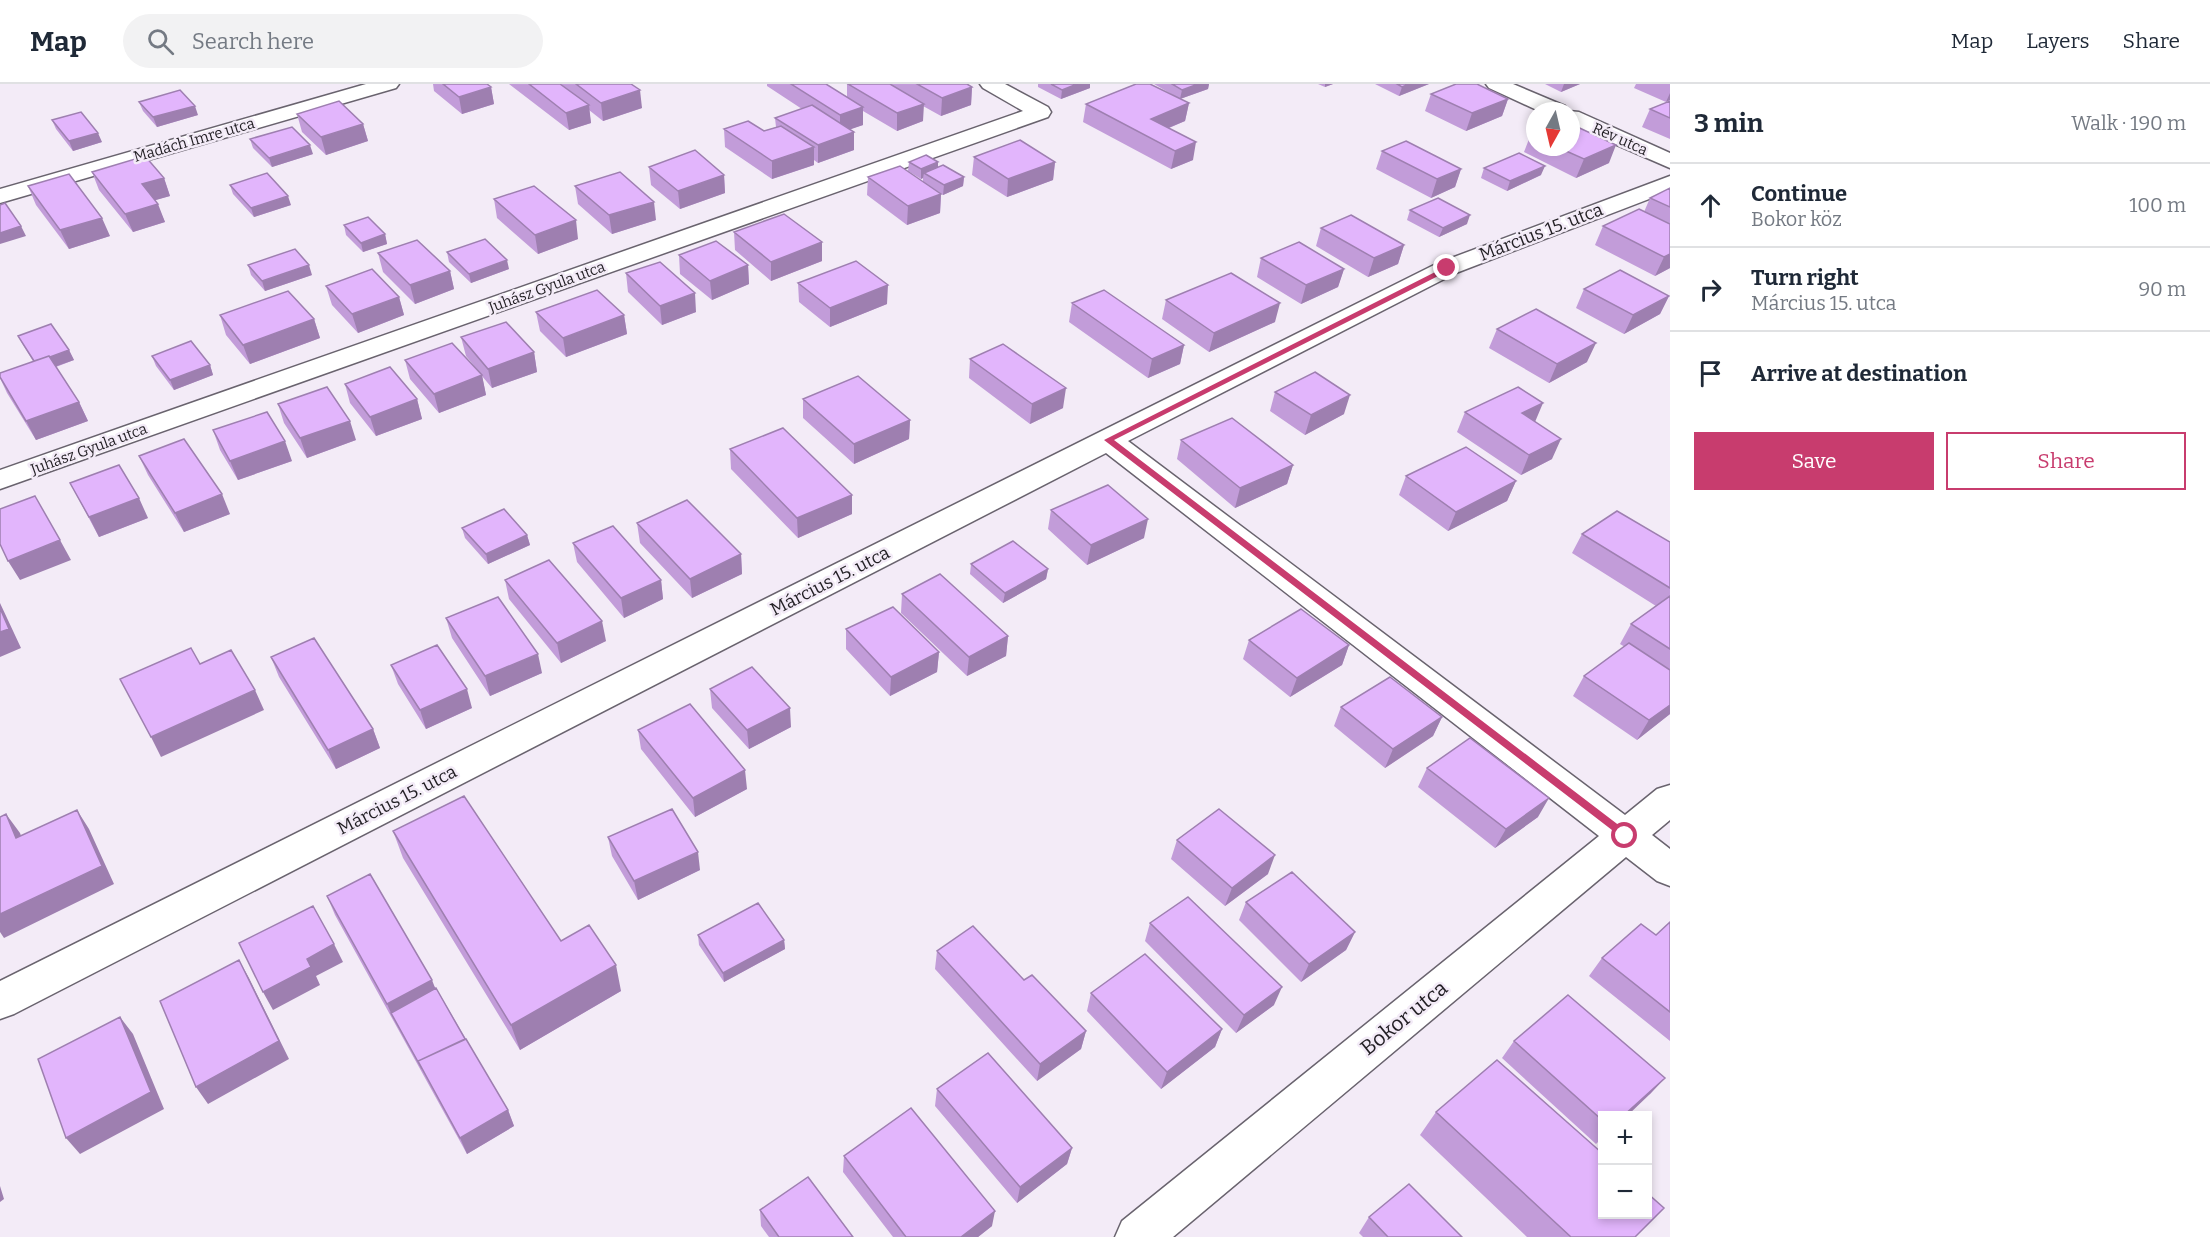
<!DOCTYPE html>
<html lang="en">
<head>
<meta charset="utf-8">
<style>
	:root { --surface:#fff; --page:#f2f2f3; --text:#1f2937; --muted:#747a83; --line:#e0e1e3; --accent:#c83c6e }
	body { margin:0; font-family:Bitter,serif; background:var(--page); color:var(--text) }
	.controls { position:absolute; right:18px; bottom:18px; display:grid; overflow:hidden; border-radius:0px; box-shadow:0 3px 9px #0003 }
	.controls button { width:54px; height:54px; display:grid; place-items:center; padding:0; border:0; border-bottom:2px solid var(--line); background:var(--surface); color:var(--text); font:30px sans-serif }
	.compass { position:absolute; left:1526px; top:18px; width:54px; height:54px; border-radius:50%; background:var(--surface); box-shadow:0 3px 9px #0003; rotate:188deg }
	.stop { position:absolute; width:18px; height:18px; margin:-14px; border:4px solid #c83c6e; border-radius:50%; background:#fff }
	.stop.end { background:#c83c6e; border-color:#fff; box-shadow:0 2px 6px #0008 }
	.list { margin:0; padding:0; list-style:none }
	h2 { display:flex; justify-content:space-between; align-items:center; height:78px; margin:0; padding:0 24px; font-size:26px }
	h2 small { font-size:20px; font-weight:400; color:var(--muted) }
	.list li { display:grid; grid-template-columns:39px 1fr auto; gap:18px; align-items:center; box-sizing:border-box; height:84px; padding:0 24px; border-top:2px solid var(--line) }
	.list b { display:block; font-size:22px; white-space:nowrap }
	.list p { margin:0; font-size:20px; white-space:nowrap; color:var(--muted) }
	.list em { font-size:20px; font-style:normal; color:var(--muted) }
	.actions { display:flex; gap:12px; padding:18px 24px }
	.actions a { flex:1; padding:14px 0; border:2px solid var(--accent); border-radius:0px; text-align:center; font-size:21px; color:var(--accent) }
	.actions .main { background:var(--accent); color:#fff }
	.icon { flex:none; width:33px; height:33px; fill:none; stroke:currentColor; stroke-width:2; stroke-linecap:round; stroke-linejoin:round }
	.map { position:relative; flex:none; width:1670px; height:1153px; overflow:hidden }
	header { display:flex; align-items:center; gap:36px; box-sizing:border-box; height:84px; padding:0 30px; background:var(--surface); border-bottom:2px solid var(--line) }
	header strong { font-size:28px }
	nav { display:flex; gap:33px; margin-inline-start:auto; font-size:21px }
	.search { width:420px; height:54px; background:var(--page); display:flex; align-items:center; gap:15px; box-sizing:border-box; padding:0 21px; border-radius:33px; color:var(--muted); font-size:22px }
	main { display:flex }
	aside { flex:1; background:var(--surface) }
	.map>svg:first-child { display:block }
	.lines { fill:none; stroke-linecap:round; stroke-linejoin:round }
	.minor-casing { stroke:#69636e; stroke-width:3 }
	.minor { fill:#fff; fill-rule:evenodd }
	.wall { fill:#c29cd9 }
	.shaded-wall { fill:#9e7fb0 }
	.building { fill:#e2b5fc; stroke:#9e7fb0; stroke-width:1.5 }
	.route { fill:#c83c6e }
	.labels { text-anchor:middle; stroke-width:5; stroke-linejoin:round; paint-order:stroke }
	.far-street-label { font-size:15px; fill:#211e23; stroke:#f3ebf7 }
	.street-label { font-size:18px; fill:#211e23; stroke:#f3ebf7 }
	.near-street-label { font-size:21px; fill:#211e23; stroke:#f3ebf7 }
</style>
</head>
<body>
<header>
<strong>Map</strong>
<div class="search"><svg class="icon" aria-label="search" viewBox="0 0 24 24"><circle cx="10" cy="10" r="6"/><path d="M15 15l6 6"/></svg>Search here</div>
<nav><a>Map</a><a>Layers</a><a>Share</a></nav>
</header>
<main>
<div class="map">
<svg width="1670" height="1153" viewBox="0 0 1670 1153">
	<rect width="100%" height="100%" fill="#f3ebf7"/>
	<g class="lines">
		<g class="minor-casing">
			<path id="minor" d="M366 0H399L396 4 0 119V105Z
				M980 0H1005L1048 23 1051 28 1048 33 0 405V386L1023 27 983 4Z
				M1486 0H1513L1565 22 1568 27H1539L1489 4Z
				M1569 27 1579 28 1670 69V84L1571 41Z
				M1670 92V107L1456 189 1128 357 1625 731 1657 705 1670 701V736L1652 751 1670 765V802L1657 797 1626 773 1173 1153H1115L1122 1137 1599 752 1106 369 14 930 0 935V897L1438 179Z"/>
		</g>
		<use href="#minor" class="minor"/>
	</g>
	<path class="wall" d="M433 0H487L491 3 494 20 462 30 434 7Z
		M509 0H631L642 24 603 37 589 26 591 39 569 46Z
		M767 0H825L847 13V0H967L972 3 971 21 941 32 923 22V37L897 47 863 27V41L850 45 854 66 818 79 814 76V81L772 95 725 63 724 45 764 47 776 43 775 34 802 25 767 2Z
		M1038 0H1090V4L1061 15 1038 3Z
		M1154 0H1209L1208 5 1180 15Z
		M1318 0H1333L1325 3Z
		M1375 0H1429L1399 12Z
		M1545 0H1580L1561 8Z
		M1636 0H1670V16L1666 18 1634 4Z
		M1431 10 1508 15 1502 32 1466 47 1425 27Z
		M1670 17V55L1642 43 1650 25Z
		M139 18 198 31 157 43 143 27Z
		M1189 19 1185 37 1169 44 1193 76 1171 85 1083 38 1086 20Z
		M297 30 363 40 368 57 326 71 302 48Z
		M52 36 102 58 73 67 56 45Z
		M1535 49V63H1571L1609 79 1576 94 1524 68 1531 50Z
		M250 55 313 70 272 83 253 64Z
		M1382 67 1461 85 1455 103 1431 114 1376 85Z
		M974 73 1055 78 1053 96 1007 113 972 91Z
		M909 78 938 83 964 93 963 102 943 111 933 104 941 110 940 129 907 141 867 111 868 93 923 98V94L921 95 908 87Z
		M649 83 724 91 725 109 680 125 651 101Z
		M1484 84 1541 91 1507 107 1481 94Z
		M92 88 164 94 170 112 155 116 165 138 133 148 99 106Z
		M230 101 291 121 254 133 233 110Z
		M28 102 110 152 69 165 36 121Z
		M575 102 656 136 612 150 578 120Z
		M1670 104V184L1655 192 1595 161 1603 142 1644 128 1650 114Z
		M494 115 578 155 538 170 497 134Z
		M1410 126 1467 140 1439 153 1407 136Z
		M344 141 385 150 387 160 363 168 346 151Z
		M1321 144 1404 161 1398 180 1368 193 1316 162Z
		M734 148 822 177 771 197 735 166Z
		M447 168 509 185 471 199 449 178Z
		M378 169 450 187 454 205 415 220 383 188Z
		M679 171 748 181 749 200 712 216 680 190Z
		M1261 174 1344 185 1338 203 1301 220 1257 193Z
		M248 181 312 191 265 207 251 191Z
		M626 189 696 228 662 241 628 208Z
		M798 199 887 220 830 243 799 218Z
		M326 202 399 213 404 231 358 249 332 221Z
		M1584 205 1669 212 1660 230 1624 250 1576 224Z
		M1166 216 1275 238 1209 268 1162 235Z
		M1072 219 1184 261 1180 280 1148 294 1069 238Z
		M536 228 624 231 627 250 566 273 540 247Z
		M220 231 314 235 320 254 250 280 226 251Z
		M1497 245 1587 278 1549 299 1489 264Z
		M18 252 69 266 74 276 56 283 79 318 88 337 36 356 7 309 0 294 33 277 23 261Z
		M461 253 534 268 537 288 492 304 482 292 486 311 439 329 410 295 405 276 480 289 466 272Z
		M152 272 210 281 213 291 174 306 156 282Z
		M970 275 1063 324 1030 340 969 294Z
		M345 300 417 315 422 335 376 352 350 319Z
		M1275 308 1344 330 1305 351 1270 327Z
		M803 315 910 336 909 355 854 380 803 334Z
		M278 320 356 356 307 374 284 339Z
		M1465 328 1552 375 1521 391 1457 348Z
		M213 346 292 377 238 396 220 366Z
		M1181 356 1293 381 1287 400 1235 424 1177 375Z
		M730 365 852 430 798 454 731 385Z
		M139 372 230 430 184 448 148 391Z
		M1406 392 1516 397 1507 417 1448 447 1399 411Z
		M70 399 148 434 99 453Z
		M1051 426 1144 454 1087 481 1048 445Z
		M637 439 741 470 742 490 692 514 640 459Z
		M462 444 527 451 530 461 488 480 465 454Z
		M1582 450 1670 458V630L1637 656 1573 612 1584 592 1625 563 1620 560 1631 540 1656 522 1572 469Z
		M573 459 661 496 663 515 624 534 577 478Z
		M971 480 1048 485 1046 495 1003 519 970 490Z
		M505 496 606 557 561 579 509 515Z
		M902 510 1008 552 1006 572 967 592 901 529Z
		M446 534 542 589 490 612 452 554Z
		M846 545 939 568 937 588 890 612 846 565Z
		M1249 556 1349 561 1342 581 1290 613 1243 575Z
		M271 573 373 645 380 664 336 685 279 593Z
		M391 581 472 624 426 645 398 600Z
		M710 605 791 643 749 665 712 624Z
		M1341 623 1442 633 1433 652 1385 684 1334 642Z
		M638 646 747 705 695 733 641 665Z
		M1427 684 1538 733 1495 764 1418 703Z
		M393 747 561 857 621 907 520 966 403 774Z
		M608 753 700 786 638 816 612 772Z
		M1177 756 1268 790 1225 822 1171 775Z
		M327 812 436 904 508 1026 514 1042 467 1070 335 831Z
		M1246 818 1355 848 1346 866 1301 898 1239 836Z
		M1670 838V957L1589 892 1602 874 1656 851Z
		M1150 839 1274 921 1236 949 1145 857Z
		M698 851 784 856 785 865 724 898 699 861Z
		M937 867 1024 896 1086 947 1081 965 1037 997 935 885Z
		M1091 909 1222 945 1215 963 1161 1005 1087 927Z
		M1514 957 1665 994 1650 1010 1602 1032V1054L1596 1060 1502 974Z
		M937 1005 1072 1064 1067 1080 1017 1119 935 1022Z
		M1436 1028 1635 1153H1527L1420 1051Z
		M844 1072 992 1142 978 1153H893L843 1088Z
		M760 1126 853 1153H769L761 1142Z
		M1369 1133 1462 1153H1363L1359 1149Z"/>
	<path class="shaded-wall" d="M1077 0H1090V4L1061 15 1062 6Z
		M1198 0H1209L1208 5 1180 15 1182 6Z
		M1325 0H1333L1325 3Z
		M1409 0H1429L1399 12 1402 3Z
		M1564 0H1580L1561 8Z
		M491 3 494 20 462 30 459 13Z
		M972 3 971 21 941 32 942 14Z
		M640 6 642 24 603 37 601 19Z
		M1670 9V16L1666 18Z
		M1508 15 1502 32 1466 47 1472 29Z
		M1189 19 1185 37 1149 52 1151 35Z
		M924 20 923 37 897 47V29Z
		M589 21 591 39 569 46 566 29Z
		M195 22 198 31 157 43 153 33Z
		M863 23V41L840 49V31Z
		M363 40 368 57 326 71 321 53Z
		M854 48V66L818 79V61Z
		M98 49 102 58 73 67 69 57Z
		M1196 58 1193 76 1171 85 1175 67Z
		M310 61 313 70 272 83 269 74Z
		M1616 61 1609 79 1576 94 1584 75Z
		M814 63V81L772 95V77Z
		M938 78V88L924 89 923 94 921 95V85Z
		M1055 78 1053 96 1007 113 1008 95Z
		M1545 82 1541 91 1507 107 1510 97Z
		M1461 85 1455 103 1431 114 1437 95Z
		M724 91 725 109 680 125 678 107Z
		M964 93 963 102 943 111 944 101Z
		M164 94 170 112 149 118 142 100Z
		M941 110 940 129 907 141 908 122Z
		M288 112 291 121 254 133 251 124Z
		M654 118 656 136 612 150 609 131Z
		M158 120 165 138 133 148 125 130Z
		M1470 131 1467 140 1439 153 1443 144Z
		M102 134 110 152 69 165 60 146Z
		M576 136 578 155 538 170 535 151Z
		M21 142 26 152 0 160V149Z
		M385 150 387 160 363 168 361 159Z
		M822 158V177L771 197V178Z
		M1404 161 1398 180 1368 193 1374 174Z
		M1670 170V184L1655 192 1664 173Z
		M507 176 509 185 471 199 469 190Z
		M309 181 312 191 265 207 262 197Z
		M748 181 749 200 712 216 710 197Z
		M1344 185 1338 203 1301 220 1306 201Z
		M450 187 454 205 415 220 410 201Z
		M888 201 887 220 830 243V224Z
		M695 209 696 228 662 241 660 222Z
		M1669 212 1660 230 1624 250 1633 231Z
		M399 213 404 231 358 249 352 230Z
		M1280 219 1275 238 1209 268 1214 249Z
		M624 231 627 250 566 273 563 254Z
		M314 235 320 254 250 280 243 261Z
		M1596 259 1587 278 1549 299 1557 280Z
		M1184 261 1180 280 1148 294 1152 275Z
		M69 266 74 276 40 288 35 278Z
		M534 268 537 288 492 304 488 285Z
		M210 281 213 291 174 306 170 296Z
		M482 291 486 311 439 329 434 310Z
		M1066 304 1063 324 1030 340 1032 320Z
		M1350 311 1344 330 1305 351 1311 331Z
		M417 315 422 335 376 352 370 333Z
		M79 318 88 337 36 356 26 337Z
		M1543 319 1535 338 1522 329Z
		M910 336 909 355 854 380V360Z
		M350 337 356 356 307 374 300 354Z
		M1561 355 1552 375 1521 391 1529 371Z
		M285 357 292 377 238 396 230 377Z
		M1293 381 1287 400 1235 424 1240 404Z
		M1516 397 1507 417 1448 447 1456 428Z
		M222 410 230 430 184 448 175 429Z
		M852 411V430L798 454 797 434Z
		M139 414 148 434 99 453 89 433Z
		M1148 435 1144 454 1087 481 1091 461Z
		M527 451 530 461 488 480 486 470Z
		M60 456 71 476 20 496 8 477Z
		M741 470 742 490 692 514 690 495Z
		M1048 485 1046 495 1003 519 1005 509Z
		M661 496 663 515 624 534 621 514Z
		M0 519 21 564 0 573Z
		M602 537 606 557 561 579 557 559Z
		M1008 552 1006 572 967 592 969 573Z
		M1349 561 1342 581 1290 613 1297 594Z
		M939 568 937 588 890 612 891 593Z
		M538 570 542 589 490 612 485 592Z
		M467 605 472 624 426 645 420 626Z
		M255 606 264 626 161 673 151 653Z
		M1670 621V630L1637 656 1649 636Z
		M790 624 791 643 749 665 747 646Z
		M1442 633 1433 652 1385 684 1393 665Z
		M373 645 380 664 336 685 328 666Z
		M745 686 747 705 695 733 693 714Z
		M1549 714 1538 733 1495 764 1506 745Z
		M77 726 89 745 114 800 4 854 0 848V830Z
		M6 730 20 749 29 773 16 754Z
		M698 768 700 786 638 816 634 797Z
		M1275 771 1268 790 1225 822 1232 804Z
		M1355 848 1346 866 1301 898 1309 880Z
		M784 856 785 865 724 898 723 889Z
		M334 860 343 878 316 892 320 901 273 926 263 908 307 875Z
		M239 876 249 894 289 975 208 1020 196 1003Z
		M616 881 621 907 520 966 511 941Z
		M432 896 439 914 391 929 387 920Z
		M1282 903 1274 921 1236 949 1244 931Z
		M120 933 133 950 164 1025 80 1070 66 1054Z
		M1222 945 1215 963 1161 1005 1167 988Z
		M1086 947 1081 965 1037 997 1040 980Z
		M1665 994 1650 1010 1627 1032H1623Z
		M508 1026 514 1042 467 1070 460 1054Z
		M1072 1064 1067 1080 1017 1119 1020 1103Z
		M0 1102 4 1115 0 1118Z
		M995 1127 992 1142 978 1153H961Z"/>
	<path class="building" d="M443 0H487L491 3 459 13Z
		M529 0H560L589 21 566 29Z
		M576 0H631L640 6 601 19Z
		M791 0H826L863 23 840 31Z
		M848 0H890L924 20 897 29Z
		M917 0H967L972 3 942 14Z
		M1051 0H1077L1062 6Z
		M1136 0H1150L1189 19 1151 35 1196 58 1175 67 1086 20Z
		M1172 0H1198L1182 6Z
		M1397 0H1409L1402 3Z
		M1456 0H1477L1508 15 1472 29 1431 10Z
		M180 6 195 22 153 33 139 18Z
		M339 17 363 40 321 53 297 30Z
		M1670 17V34L1650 25Z
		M812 21 854 48 818 61 775 34Z
		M81 28 98 49 69 57 52 36Z
		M748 37 764 47 781 42 814 63 772 77 724 45Z
		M1571 40 1616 61 1584 75 1557 63H1571Z
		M292 43 310 61 269 74 250 55Z
		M1020 56 1055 78 1008 95 974 73Z
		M1406 57 1461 85 1437 95 1382 67Z
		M695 66 724 91 678 107 649 83Z
		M1519 69 1545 82 1510 97 1484 84Z
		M926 71 938 78 921 85 909 78Z
		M145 72 164 94 142 100 158 120 125 130 92 88Z
		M943 81 964 93 944 101 924 89Z
		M900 82 941 110 908 122 868 93Z
		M620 88 654 118 609 131 575 102Z
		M267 89 288 112 251 124 230 101Z
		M69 90 102 134 60 146 28 102Z
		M534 102 576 136 535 151 494 115Z
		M1670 104V123L1650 114Z
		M1438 114 1470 131 1443 144 1410 126Z
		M5 119 21 142 0 149V121Z
		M1639 125 1670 140V170L1664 173 1603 142Z
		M784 130 822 158 771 178 734 148Z
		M1351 131 1404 161 1374 174 1321 144Z
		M368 133 385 150 361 159 344 141Z
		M485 155 507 176 469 190 447 168Z
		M417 156 450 187 410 201 378 169Z
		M716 157 748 181 710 197 679 171Z
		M1299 158 1344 185 1306 201 1261 174Z
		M295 165 309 181 262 197 248 181Z
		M856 177 888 201 830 224 798 199Z
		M660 178 695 209 660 222 626 189Z
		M372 185 399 213 352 230 326 202Z
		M1620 186 1669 212 1633 231 1584 205Z
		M1231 189 1280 219 1214 249 1166 216Z
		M597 206 624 231 563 254 536 228Z
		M1104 206 1184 261 1152 275 1072 219Z
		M288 207 314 235 243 261 220 231Z
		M1536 225 1596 259 1557 280 1497 245Z
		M506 238 534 268 488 285 461 253Z
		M51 240 69 266 50 273 49 272 34 277 18 252Z
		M191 257 210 281 170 296 152 272Z
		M452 259 482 291 434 310 405 276Z
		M1003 260 1066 304 1032 320 970 275Z
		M49 272 79 318 26 337 0 293V289Z
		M390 283 417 315 370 333 345 300Z
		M1315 288 1350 311 1311 331 1275 308Z
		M858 292 910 336 854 360 803 315Z
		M327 303 350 337 300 354 278 320Z
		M1518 303 1543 319 1522 329 1561 355 1529 371 1465 328Z
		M267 328 285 357 230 377 213 346Z
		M1232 334 1293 381 1240 404 1181 356Z
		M783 344 852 411 797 434 730 365Z
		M184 355 222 410 175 429 139 372Z
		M1466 363 1516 397 1456 428 1406 392Z
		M119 381 139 414 89 433 70 399Z
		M1108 401 1148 435 1091 461 1051 426Z
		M35 412 60 456 8 477 0 460V425Z
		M687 416 741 470 690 495 637 439Z
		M504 425 527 451 486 470 462 444Z
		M1617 427 1670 458V504L1582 450Z
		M613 442 661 496 621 514 573 459Z
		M1013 457 1048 485 1005 509 971 480Z
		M549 476 602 537 557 559 505 496Z
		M940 490 1008 552 969 573 902 510Z
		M1670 512V565L1631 540Z
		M498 513 538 570 485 592 446 534Z
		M893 523 939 568 891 593 846 545Z
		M0 524 9 545 0 548Z
		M1301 525 1349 561 1297 594 1249 556Z
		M314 554 373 645 328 666 271 573Z
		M1629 559 1670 586V621L1649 636 1584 592Z
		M437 561 467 605 420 626 391 581Z
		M191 564 200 580 231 566 255 606 151 653 120 595Z
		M752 583 790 624 747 646 710 605Z
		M1390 593 1442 633 1393 665 1341 623Z
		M690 620 745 686 693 714 638 646Z
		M1470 654 1549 714 1506 745 1427 684Z
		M464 712 561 857 589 841 616 881 511 941 393 747Z
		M672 725 698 768 634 797 608 753Z
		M1219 725 1275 771 1232 804 1177 756Z
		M77 726 102 782 0 830V733L6 730 16 754Z
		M1292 788 1355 848 1309 880 1246 818Z
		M370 790 432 896 387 920 327 812Z
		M1188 813 1282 903 1244 931 1150 839Z
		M758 819 784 856 723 889 698 851Z
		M313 822 334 860 307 875 311 883 263 908 239 859Z
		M1670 838V928L1602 874 1641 840 1656 851Z
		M973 842 1024 896 1032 891 1086 947 1040 980 937 867Z
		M1145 870 1222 945 1167 988 1091 909Z
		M239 876 279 957 196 1003 160 917Z
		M436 904 465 955 418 977 422 985 391 929Z
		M1568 911 1665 994 1623 1032H1602V1036L1514 957Z
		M120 933 151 1008 66 1054 38 975Z
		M466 955 508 1026 460 1054 418 977Z
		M988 969 1072 1064 1020 1103 937 1005Z
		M1497 976 1602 1069V1131H1647V1109L1664 1124 1635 1153H1571L1436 1028Z
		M911 1024 995 1127 961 1153H906L844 1072Z
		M808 1093 853 1153H779L760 1126Z
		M1409 1100 1462 1153H1388L1369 1133Z"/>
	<path class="route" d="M1447 182 1450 186 1114 356 1629 749 1631 752 1625 756 1104 356Z"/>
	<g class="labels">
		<g class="far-street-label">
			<text transform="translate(1620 55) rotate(24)" y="5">Rév utca</text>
			<text transform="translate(194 56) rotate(-16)" y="5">Madách Imre utca</text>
			<text transform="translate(547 203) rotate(-20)" y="5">Juhász Gyula utca</text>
			<text transform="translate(89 365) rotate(-20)" y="5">Juhász Gyula utca</text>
		</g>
		<g class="street-label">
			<text transform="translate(1541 148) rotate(-21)" y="6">Március 15. utca</text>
			<text transform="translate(830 497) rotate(-27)" y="6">Március 15. utca</text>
			<text transform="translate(397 716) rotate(-27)" y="6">Március 15. utca</text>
		</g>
		<g class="near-street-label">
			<text transform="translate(1404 934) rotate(-39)" y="7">Bokor utca</text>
		</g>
	</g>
</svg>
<div class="controls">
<button>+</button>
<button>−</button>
</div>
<svg class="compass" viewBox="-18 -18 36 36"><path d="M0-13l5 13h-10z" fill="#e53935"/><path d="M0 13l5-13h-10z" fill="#747a83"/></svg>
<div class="stop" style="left:1625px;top:752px"></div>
<div class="stop end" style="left:1447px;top:184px"></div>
</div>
<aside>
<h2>3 min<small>Walk · 190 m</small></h2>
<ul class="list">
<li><svg class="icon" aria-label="ahead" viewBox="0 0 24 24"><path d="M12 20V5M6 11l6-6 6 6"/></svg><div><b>Continue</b><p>Bokor köz</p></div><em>100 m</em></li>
<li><svg class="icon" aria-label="right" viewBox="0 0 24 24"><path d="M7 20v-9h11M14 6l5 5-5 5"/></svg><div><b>Turn right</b><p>Március 15. utca</p></div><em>90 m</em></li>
<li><svg class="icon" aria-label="arrive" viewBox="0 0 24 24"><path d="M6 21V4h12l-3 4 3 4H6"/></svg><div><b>Arrive at destination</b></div></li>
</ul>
<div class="actions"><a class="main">Save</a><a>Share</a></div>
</aside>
</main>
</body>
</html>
